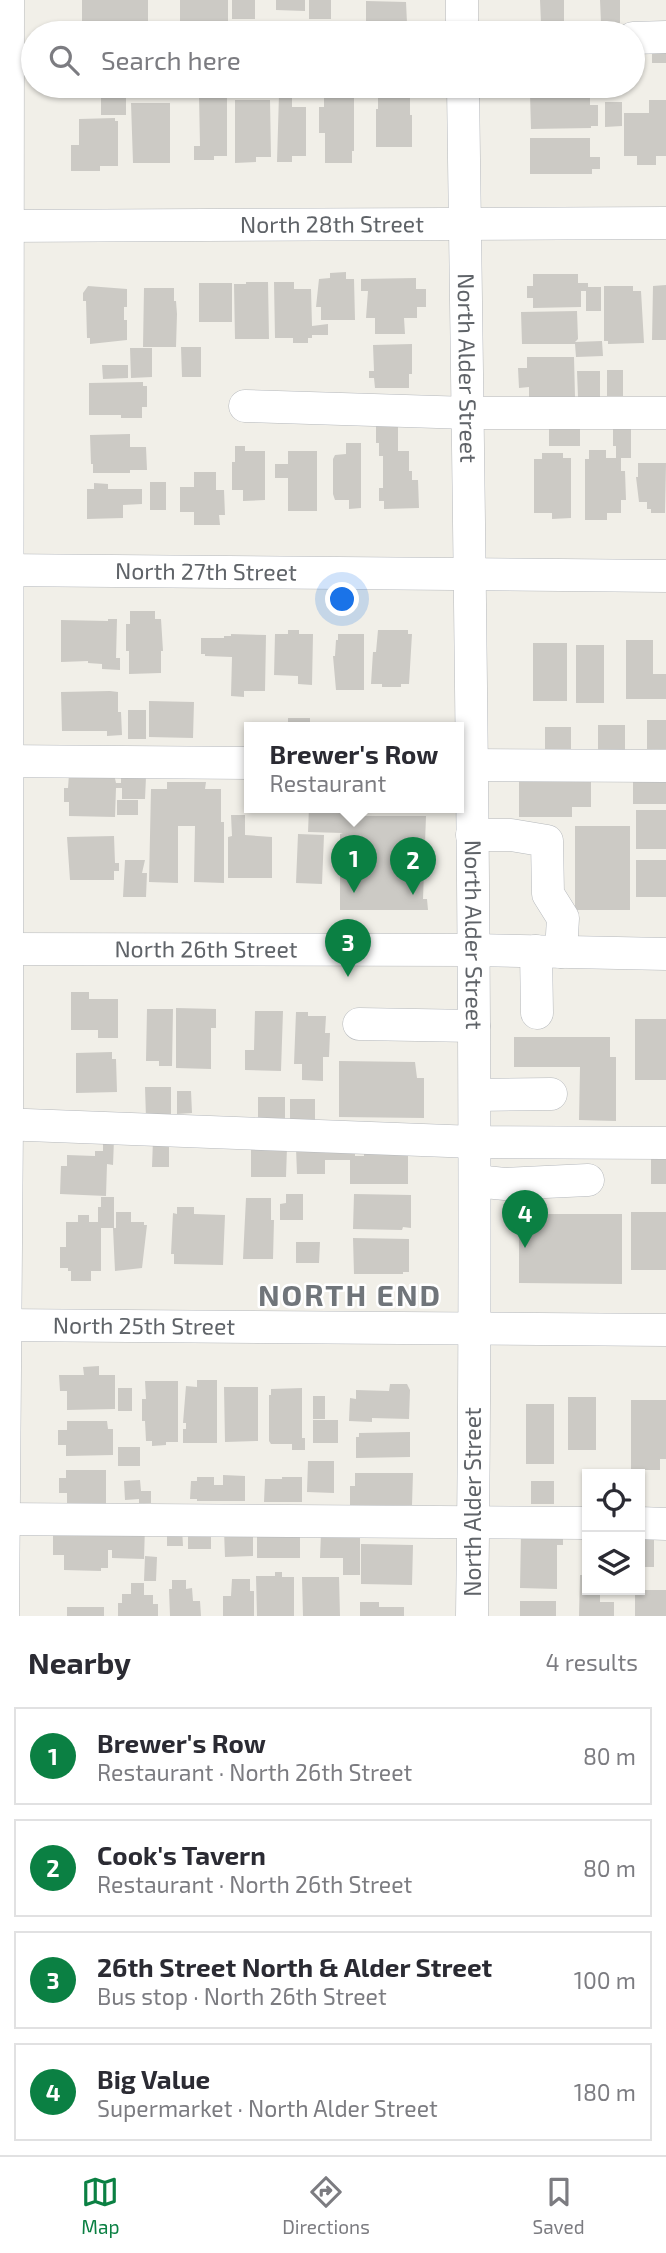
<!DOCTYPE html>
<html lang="en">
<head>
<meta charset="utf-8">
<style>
	:root { --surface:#fff; --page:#f2f2f3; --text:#2b2b33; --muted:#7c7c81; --line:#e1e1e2; --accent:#0b8043 }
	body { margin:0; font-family:"Exo 2",sans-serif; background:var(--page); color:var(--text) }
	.controls { position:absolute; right:21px; bottom:21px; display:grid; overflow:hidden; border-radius:0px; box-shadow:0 2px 5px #0004 }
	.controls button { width:63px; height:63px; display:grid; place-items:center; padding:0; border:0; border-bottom:2px solid var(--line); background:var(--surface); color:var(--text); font:35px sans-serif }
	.you { position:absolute; left:343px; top:600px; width:24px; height:24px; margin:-18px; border:5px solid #fff; border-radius:50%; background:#1a73e8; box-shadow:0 0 0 10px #1a73e833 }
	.badge { display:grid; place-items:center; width:46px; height:46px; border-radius:50%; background:var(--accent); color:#fff; font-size:23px; font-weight:700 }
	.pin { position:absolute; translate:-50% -58px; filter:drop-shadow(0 2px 4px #0008) }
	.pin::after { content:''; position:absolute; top:37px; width:24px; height:21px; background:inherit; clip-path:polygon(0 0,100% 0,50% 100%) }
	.popup { position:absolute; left:244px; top:722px; width:220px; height:91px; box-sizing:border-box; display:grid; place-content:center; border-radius:0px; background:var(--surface); filter:drop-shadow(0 2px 5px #0005); font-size:23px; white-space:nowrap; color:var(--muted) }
	.popup b { font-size:26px; color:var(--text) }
	.popup::after { content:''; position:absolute; left:50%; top:100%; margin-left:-14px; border:14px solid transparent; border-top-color:var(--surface) }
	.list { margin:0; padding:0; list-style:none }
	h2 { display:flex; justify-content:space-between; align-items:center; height:91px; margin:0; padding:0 28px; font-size:30px }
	h2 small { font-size:23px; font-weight:400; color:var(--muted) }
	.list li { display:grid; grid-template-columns:46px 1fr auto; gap:21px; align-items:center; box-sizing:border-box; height:98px; margin:0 14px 14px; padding:0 14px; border:2px solid var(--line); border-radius:0px }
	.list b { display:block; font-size:26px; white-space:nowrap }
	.list p { margin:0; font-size:23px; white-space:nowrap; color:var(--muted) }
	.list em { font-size:23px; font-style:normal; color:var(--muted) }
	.icon { flex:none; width:38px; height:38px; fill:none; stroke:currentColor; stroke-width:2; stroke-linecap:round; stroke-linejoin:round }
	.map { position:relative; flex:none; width:666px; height:1616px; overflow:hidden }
	.search { position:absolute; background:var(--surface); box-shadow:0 2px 5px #0004; left:21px; right:21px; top:21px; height:77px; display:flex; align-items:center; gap:18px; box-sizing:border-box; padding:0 24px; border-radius:38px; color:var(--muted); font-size:26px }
	.sheet { height:539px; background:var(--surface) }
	nav { display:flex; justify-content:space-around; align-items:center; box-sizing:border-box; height:98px; border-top:2px solid var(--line); background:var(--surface); font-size:19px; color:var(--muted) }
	nav a { display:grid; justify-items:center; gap:4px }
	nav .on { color:var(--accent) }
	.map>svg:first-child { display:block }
	.building { fill:#cccac5 }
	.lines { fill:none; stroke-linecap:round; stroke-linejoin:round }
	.minor-casing { stroke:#b5b8bc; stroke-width:33 }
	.minor { stroke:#fff; stroke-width:32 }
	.labels { text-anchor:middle; stroke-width:5; stroke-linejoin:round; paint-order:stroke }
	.street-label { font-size:23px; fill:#5f6368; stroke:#fff }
	.district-label { font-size:30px; font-weight:bold; letter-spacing:2px; fill:#70757a; stroke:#fff }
</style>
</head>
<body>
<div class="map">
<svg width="666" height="1616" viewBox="0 0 666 1616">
	<rect width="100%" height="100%" fill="#f1efe8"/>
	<path class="building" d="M82 0H148V21H82Z
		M180 0H228V25L180 24Z
		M232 0H255V19H232Z
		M276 0H305V11L276 10Z
		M309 0H331V19H309Z
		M540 0H564V23H541Z
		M600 0H620V23H601Z
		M366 1 406 2 407 23H366Z
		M652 43H666V63H652Z
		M324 86H343V98H354V151H352V163H325V133H319V107H324Z
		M101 87H126V115H101Z
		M279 94H292V107H306V156H292V162H277Z
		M530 94H590V105H598V126H591V128L531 129Z
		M227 95V156H214V160H194V146H200L199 96Z
		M378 96H410V115H412V147H376V109H378Z
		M235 100H270L271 157H256V162L235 163Z
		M649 100H666V156H656V165H637V156H624V113H649Z
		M605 102H622V126L605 127Z
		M131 103H170V163H133Z
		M115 118V121H118V166H100V171H71V145H79V119Z
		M530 138H590V157H600V169H592V174H530Z
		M346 272V279H354L355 320H321V307H316L319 279 330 278V273Z
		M533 274H578V283H588V287H601V311H586V291H581V307L533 308V298H527V286H533Z
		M416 278V289H426V307H417V318H404L405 334H375V318H366L368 291H361V279Z
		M246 282H268L269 339H235L234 284H246Z
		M274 282H294V289H311L312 326 328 324V335H312V338H308V343H293V338H275Z
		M199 283H232V322H199Z
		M666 285V340H652L653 286Z
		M88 286 127 289V307H124V320H127V340L90 344V338H87L86 301H83V293Z
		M604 286H633V291H641L644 343 608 344V341H604Z
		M144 288H174V301H176L177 314 176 347H143Z
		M577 311 578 339 575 342 602 341 603 356 576 357 575 344H522L521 312Z
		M412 344V374H409V388H375L374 378H369V371H374L373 345Z
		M181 347H201V377H182Z
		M130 348H152V377L131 378Z
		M527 357H574L575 397 529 398V387L519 388 518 368H527Z
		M102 365H128V378L103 379Z
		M607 370H623V396H607Z
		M577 371H600V397H578Z
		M143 382V386H147V407H142V418H121V415H89V383Z
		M376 420H398V451H409V471H412V480H418L419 508 384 509V501H379V488H383V456H379V443H376Z
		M613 423H631V458H621V471H625L626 500H621V513H607V520H585V459H589V450H606V458H616V446H613Z
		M549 424H580V446H549Z
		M130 434V447H146L147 470H130V473H93V464H91L90 435Z
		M346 443H361V508L349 509V500H335L333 494V459L335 455 346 454Z
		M235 446H245V451H265V500L243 501V490H232V462H235Z
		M288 451H317V511H288V478H275V464H288Z
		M542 453H563V458H571V518L552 519V513H534V459H542Z
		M638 463H666L665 513H651V509H647V502H639L636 477H638Z
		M194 472H216V490H224L225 515H219L220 525H194V512H180V487H194Z
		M150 482H166V510H150Z
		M94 483 108 484V489H142V504L123 505V518L87 519V489H94Z
		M130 611H155V619H161L163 651H161V673L129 674V651H126V624H130Z
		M108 619H117L116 658H120V670L102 669V664L88 663V661L61 662V620L108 621Z
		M288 630H299V634H313L312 685 298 684V676L274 675 275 634H288Z
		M378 630H408V634H412L409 684H401V687H382V684H371L373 652H376Z
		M231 634 266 635 265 691H244V697L231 696 232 657 205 656V654H201V638H224V636H231Z
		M338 634H364V690H336L333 656H335L336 640H338Z
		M626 640H653V674H666V699H626Z
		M533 643H567V701H533Z
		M576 645H604V703H576Z
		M110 691 118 692V712H121L122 735 107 736V731H62L61 692Z
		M149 701 194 702 193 738 149 737Z
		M128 710H146V739H128Z
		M288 718H310V727H288Z
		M647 720H666V749H647Z
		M398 723 426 724V727H398Z
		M598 725H625V751H598Z
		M545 727H571V751H545Z
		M69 774H114L116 783H121V777H146L145 799H122V788H116L115 817 69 816V802H64V788H68Z
		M519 775H591V807H572V817H519Z
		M633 781H666V804H633Z
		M167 782H206L205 789H221V822H224V883L194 882 195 826H178V883L149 882 151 789H167Z
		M117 800H138V815H117Z
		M309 807H343V816H426L423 899H427L428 910H340V834L343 833 308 832Z
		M636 810H666V849H636Z
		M231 815H245V835L272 837V878H228V837L232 836Z
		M575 826H630V910H575Z
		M298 834 324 835 322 884 296 883Z
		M114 836 115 863H119V871H114V880H70L67 837Z
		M125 860H145L142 873H147L146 897H123Z
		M636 860H666V897H636Z
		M71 992H89V999H118V1038H98V1030H71Z
		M176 1008 216 1009V1028H211V1069L176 1068Z
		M147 1009H173L172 1066H159V1061H146Z
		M255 1011H283L281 1071 245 1070V1050H254Z
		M296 1012H308V1016H326L325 1033H330L329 1057H323V1081L302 1080V1064H294Z
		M635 1019H666V1080H635Z
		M514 1037H610V1057H616V1121L579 1120 580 1067H514Z
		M112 1052V1059H116L117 1092 76 1093V1053Z
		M339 1061 415 1062 417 1078H424V1118L339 1117Z
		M145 1087H171V1118H146Z
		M177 1091H191L192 1113 177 1114Z
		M258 1097H285V1127L258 1126Z
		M290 1099H315V1126H290Z
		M103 1139H114L113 1165 107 1164 106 1196 60 1194 61 1166H67V1155L95 1156V1151H103Z
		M153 1140H169V1167H152Z
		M251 1147H287L286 1177H251Z
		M296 1148H325V1153H355V1156H364V1153H408V1184H350V1160H325V1174H297Z
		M651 1158H666V1184H651Z
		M286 1194H303V1220H280V1204L286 1203Z
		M354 1194 411 1195V1228L403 1227 402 1230 353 1229Z
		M101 1197H114V1228H101V1271H91V1281H71V1271H68V1268H60V1247H66V1222H78V1215H89V1222H98V1207H101Z
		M246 1198H271V1220H274L273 1259H243Z
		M177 1207H194V1214L225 1215 223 1265 174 1264V1254H171L173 1213 177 1214Z
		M116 1212H131V1222H144V1225H147L142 1268 115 1271 113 1228H116Z
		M631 1212H666V1270H631Z
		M519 1214H622V1284L519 1283Z
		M353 1238 409 1239V1272H403V1274H354Z
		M296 1242H320L319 1263H296Z
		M99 1366V1375H115V1409L67 1410V1391H60L59 1375H84L83 1367Z
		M197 1380H217V1443H183V1429H186V1423H183L186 1386 197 1387Z
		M145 1381H178V1442H166V1445L152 1446V1441H146L145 1421H142V1399H146Z
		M390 1384H407L410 1390 409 1419 372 1418V1422L349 1421 350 1398 356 1399V1390L389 1391Z
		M224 1387H258V1441L225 1442Z
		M118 1388H132V1411H118Z
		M302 1388V1438H305V1450H292V1444H271L269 1441V1395H271V1389Z
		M313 1396H325V1419H313Z
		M568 1397H596V1450H568Z
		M631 1400H666V1459H660V1470H631Z
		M526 1404H554V1464H526Z
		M313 1420H338V1443H313Z
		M67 1421H107L108 1429H113V1455L66 1456V1445H58V1430H67Z
		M410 1432V1457L356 1458V1437H359V1433Z
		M118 1447H140V1466H118Z
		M308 1461H334V1493L307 1492Z
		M66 1470H106V1505H67V1493H59V1478H66Z
		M355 1473H413L412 1505 350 1507V1486H355Z
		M223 1475 245 1476V1501H197V1499H190L191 1481H197V1477H214V1485H223Z
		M282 1477H302V1502H264L265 1479H282Z
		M140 1480 141 1491H151V1503H139V1499L125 1500 124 1481Z
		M531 1481H554V1504H531Z
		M188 1524H211V1549H188Z
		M53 1525 145 1526 144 1559 112 1558V1550H108V1568H101V1571L64 1570V1555H53Z
		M257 1526H300V1558H257Z
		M167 1528H182L183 1546H167Z
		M253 1529V1556L225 1557 224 1530Z
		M321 1533 360 1536V1575H343V1558H320Z
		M521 1533 563 1534V1545H557V1589L520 1588Z
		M640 1533H654V1567H640Z
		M361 1544 413 1545 412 1585 361 1584Z
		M145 1556 157 1557 156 1581H144Z
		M275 1572H282V1577H294V1616H257L256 1576H275Z
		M580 1575H587V1590H600V1602H614V1616H579Z
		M302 1577H339L340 1616H303Z
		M232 1579H250V1591H254V1616H223V1596H231Z
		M172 1580H186V1589L192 1588 193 1601H200L201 1616H170L169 1589H172Z
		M131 1583H144V1595H153V1604H158V1616H118V1603H122V1594H131Z
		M635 1590H666V1616H635Z
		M520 1601H556V1616H520Z
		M360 1602H379V1607H404V1616H360Z
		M67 1607H104V1616H67Z"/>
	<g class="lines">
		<g class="minor-casing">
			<g id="minor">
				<path d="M462 0V33"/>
				<path d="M633 38 666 37"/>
				<path id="s1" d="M463 86C470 596 479 1106 472 1616"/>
				<path id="s2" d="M0 226 666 223"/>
				<path d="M245 406 469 413H666"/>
				<path id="s3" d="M0 570 666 576"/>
				<path d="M0 761 249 763"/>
				<path d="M459 765 666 766"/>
				<path d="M472 835H511L547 841 548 894 563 918 561 952"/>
				<path id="s4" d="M0 949 473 950 666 954"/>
				<path d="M536 951 537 1013"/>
				<path d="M359 1024 474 1026"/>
				<path d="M475 1095 551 1094"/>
				<path d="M0 1124 475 1142 666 1143"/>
				<path d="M475 1181 505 1184 588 1180"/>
				<path id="s5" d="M0 1325 666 1330"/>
				<path d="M0 1519 587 1523"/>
				<path d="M640 1523 666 1524"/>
				<path d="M3 1616 7 1123 8 0"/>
			</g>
		</g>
		<use href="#minor" class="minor"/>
	</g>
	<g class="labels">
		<g class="street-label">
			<text dy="8" stroke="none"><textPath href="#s2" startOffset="332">North 28th Street</textPath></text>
			<text dy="8" stroke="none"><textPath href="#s1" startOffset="282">North Alder Street</textPath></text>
			<text dy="8" stroke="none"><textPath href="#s3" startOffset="206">North 27th Street</textPath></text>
			<text dy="8" stroke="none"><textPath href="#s1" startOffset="849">North Alder Street</textPath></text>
			<text dy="8" stroke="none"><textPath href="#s4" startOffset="206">North 26th Street</textPath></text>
			<text dy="8" stroke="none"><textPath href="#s5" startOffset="144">North 25th Street</textPath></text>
			<text transform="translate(473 1502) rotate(-90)" y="8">North Alder Street</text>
		</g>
		<g class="district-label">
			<text x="350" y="1306">NORTH END</text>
		</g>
	</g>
</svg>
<div class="controls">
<button><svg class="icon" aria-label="locate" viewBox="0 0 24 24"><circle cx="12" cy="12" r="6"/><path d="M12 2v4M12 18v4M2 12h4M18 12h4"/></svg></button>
<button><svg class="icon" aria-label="layers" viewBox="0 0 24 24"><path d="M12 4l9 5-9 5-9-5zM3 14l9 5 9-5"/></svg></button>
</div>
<div class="you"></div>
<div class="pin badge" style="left:354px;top:893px">1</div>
<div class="popup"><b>Brewer's Row</b>Restaurant</div>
<div class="pin badge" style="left:413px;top:895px">2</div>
<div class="pin badge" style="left:348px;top:977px">3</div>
<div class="pin badge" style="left:525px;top:1248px">4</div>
<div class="search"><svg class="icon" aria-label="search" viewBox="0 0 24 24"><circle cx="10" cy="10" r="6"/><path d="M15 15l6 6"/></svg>Search here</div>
</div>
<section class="sheet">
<h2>Nearby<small>4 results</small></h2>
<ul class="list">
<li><span class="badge">1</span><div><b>Brewer's Row</b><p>Restaurant · North 26th Street</p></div><em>80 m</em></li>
<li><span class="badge">2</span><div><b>Cook's Tavern</b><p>Restaurant · North 26th Street</p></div><em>80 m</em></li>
<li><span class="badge">3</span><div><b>26th Street North &amp; Alder Street</b><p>Bus stop · North 26th Street</p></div><em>100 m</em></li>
<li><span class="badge">4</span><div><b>Big Value</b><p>Supermarket · North Alder Street</p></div><em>180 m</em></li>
</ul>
</section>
<nav>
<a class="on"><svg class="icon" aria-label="map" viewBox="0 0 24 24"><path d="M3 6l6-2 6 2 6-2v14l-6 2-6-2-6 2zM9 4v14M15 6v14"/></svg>Map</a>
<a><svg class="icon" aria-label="directions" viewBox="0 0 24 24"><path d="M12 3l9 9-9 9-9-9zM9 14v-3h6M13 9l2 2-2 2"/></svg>Directions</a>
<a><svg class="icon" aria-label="saved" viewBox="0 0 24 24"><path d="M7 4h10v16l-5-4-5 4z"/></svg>Saved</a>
</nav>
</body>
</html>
